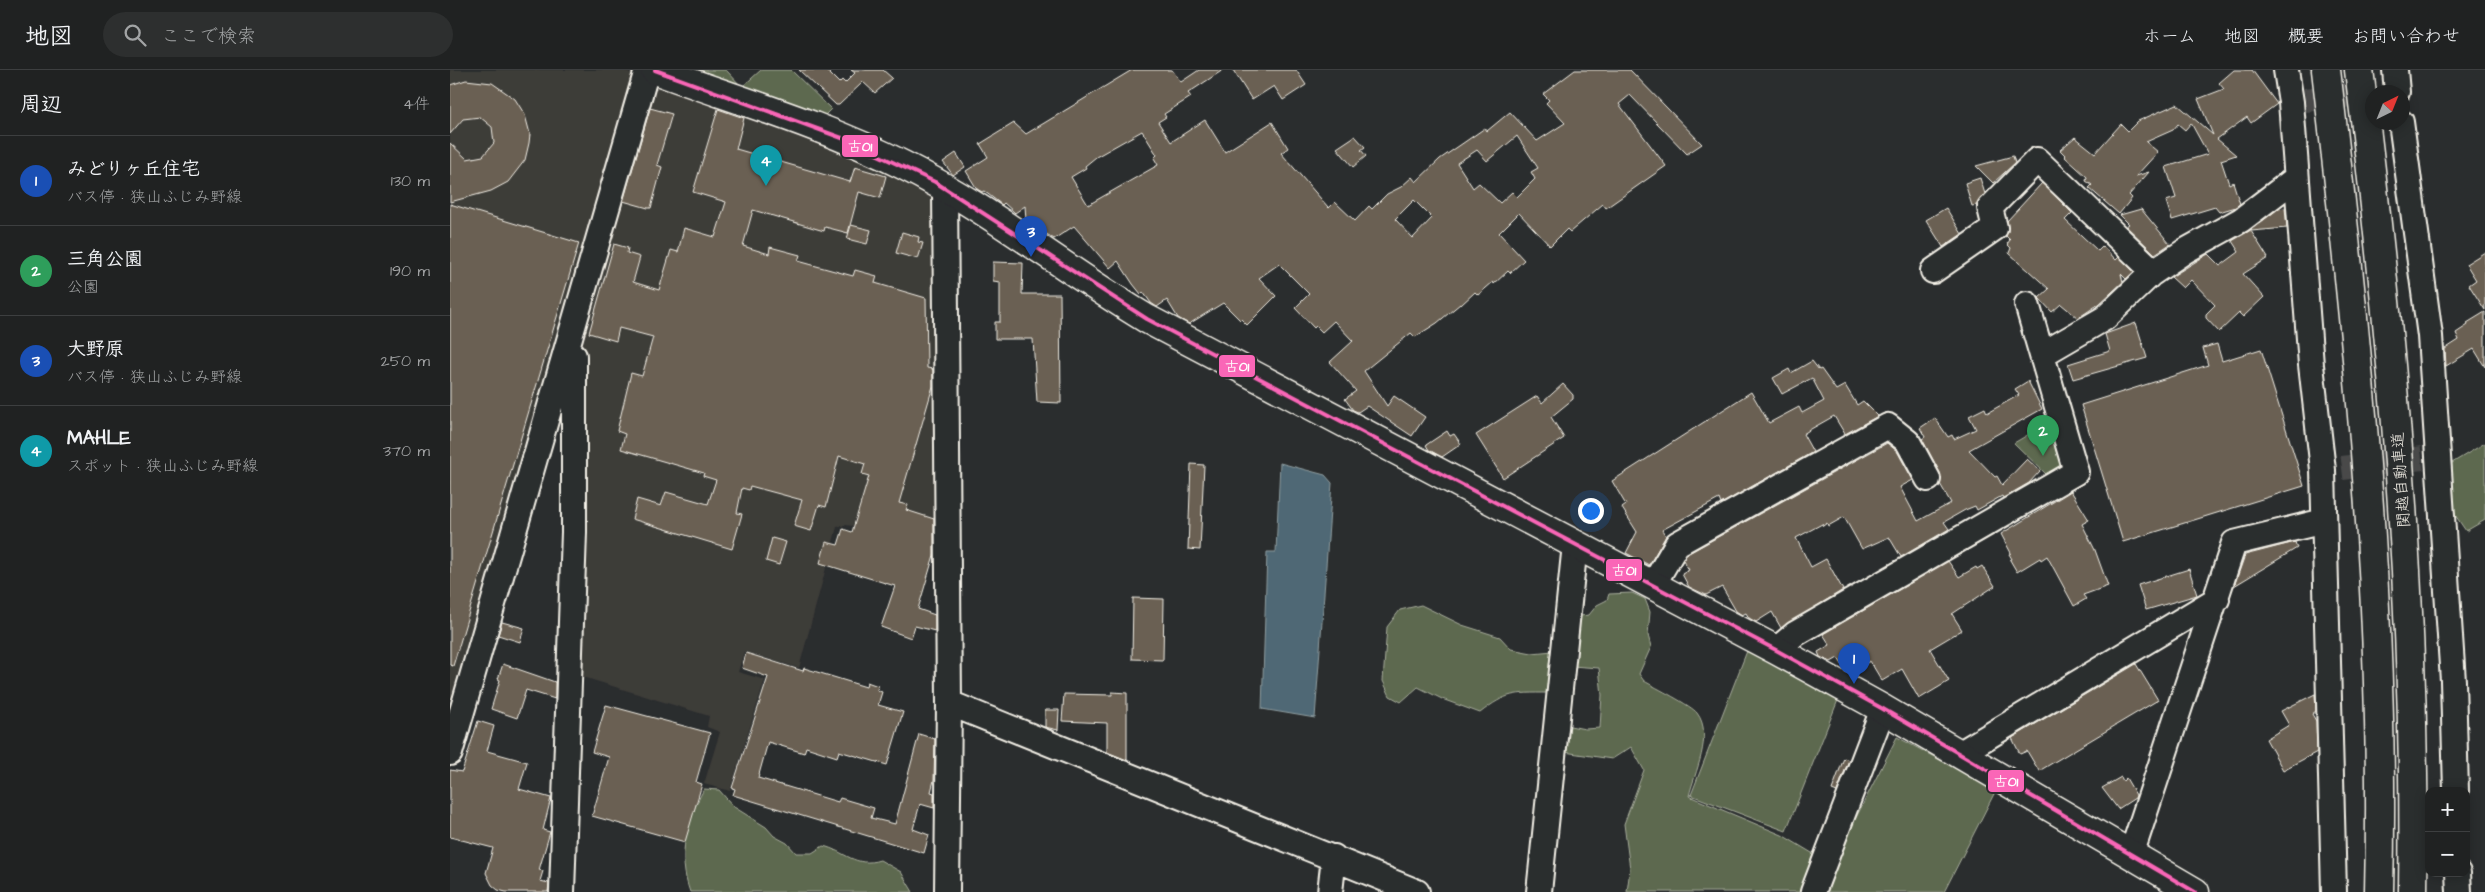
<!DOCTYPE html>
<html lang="ja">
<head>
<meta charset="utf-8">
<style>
	:root { --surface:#202222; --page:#2d2f2f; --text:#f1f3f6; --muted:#a2a4a5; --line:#3d3f40; --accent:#ffd166 }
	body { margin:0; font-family:"Architects Daughter","Klee One",sans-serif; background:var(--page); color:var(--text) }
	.controls { position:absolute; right:15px; bottom:15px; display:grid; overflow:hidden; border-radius:10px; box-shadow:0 2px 12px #0003 }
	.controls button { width:45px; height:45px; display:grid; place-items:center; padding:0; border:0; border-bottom:1px solid var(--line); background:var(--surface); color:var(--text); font:25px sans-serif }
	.compass { position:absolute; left:1915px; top:15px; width:45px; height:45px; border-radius:50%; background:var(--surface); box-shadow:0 2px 12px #0003; rotate:43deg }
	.you { position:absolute; left:1140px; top:440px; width:18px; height:18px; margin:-12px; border:4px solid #fff; border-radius:50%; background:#1a73e8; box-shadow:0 0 0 8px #1a73e833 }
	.badge { display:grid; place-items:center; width:32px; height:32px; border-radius:50%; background:var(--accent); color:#fff; font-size:16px; font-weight:700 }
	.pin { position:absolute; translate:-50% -41px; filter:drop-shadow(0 1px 2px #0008) }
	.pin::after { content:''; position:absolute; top:26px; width:18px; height:15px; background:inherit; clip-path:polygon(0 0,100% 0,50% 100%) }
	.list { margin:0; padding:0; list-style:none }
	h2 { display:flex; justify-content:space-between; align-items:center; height:65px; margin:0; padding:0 20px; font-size:21px }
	h2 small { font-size:16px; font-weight:400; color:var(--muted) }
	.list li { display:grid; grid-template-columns:32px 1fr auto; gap:15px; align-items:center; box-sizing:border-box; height:90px; padding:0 20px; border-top:1px solid var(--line) }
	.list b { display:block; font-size:19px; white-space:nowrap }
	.list p { margin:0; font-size:16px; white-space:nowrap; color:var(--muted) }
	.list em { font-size:16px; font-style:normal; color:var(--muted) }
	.icon { flex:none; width:28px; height:28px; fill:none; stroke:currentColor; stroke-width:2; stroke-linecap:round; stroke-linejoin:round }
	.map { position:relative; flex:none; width:2035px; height:822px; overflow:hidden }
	header { display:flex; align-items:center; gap:30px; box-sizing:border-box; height:70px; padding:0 25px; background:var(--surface); border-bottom:1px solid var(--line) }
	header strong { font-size:24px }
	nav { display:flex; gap:28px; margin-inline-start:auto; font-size:18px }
	.search { width:350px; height:45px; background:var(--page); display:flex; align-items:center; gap:12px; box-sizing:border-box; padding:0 18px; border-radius:28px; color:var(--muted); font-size:19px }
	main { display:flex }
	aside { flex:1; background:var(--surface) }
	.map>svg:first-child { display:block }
	.built { fill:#3e3c39 }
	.green { fill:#5d6950; stroke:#a8ad9c }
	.water { fill:#4f6874; stroke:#919fa2 }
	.building { fill:#6b6052; stroke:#f4f1e8; fill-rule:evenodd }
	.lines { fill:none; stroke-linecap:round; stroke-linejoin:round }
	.minor-tunnel { stroke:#484a4a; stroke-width:24; stroke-dasharray:24 12; stroke-linecap:butt }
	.minor-casing { stroke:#f4f1e8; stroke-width:28 }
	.major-casing { stroke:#f4f1e8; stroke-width:31 }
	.highway-casing { stroke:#f4f1e8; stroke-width:31 }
	.minor { stroke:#2a2d2e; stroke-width:24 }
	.major { stroke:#2a2d2e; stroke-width:28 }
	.highway { stroke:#2a2d2e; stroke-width:28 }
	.bus-1-casing { stroke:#2a2d2e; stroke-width:8 }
	.bus-1 { stroke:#fa66b7; stroke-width:4 }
	.labels { text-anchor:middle; stroke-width:5; stroke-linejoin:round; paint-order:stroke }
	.street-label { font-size:16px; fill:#f4f1e8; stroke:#2a2d2e }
	.line-badge { stroke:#2a2d2e; stroke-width:2 }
	.badge-label { font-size:14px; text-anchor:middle; font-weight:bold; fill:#fff }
</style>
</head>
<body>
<header>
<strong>地図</strong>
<div class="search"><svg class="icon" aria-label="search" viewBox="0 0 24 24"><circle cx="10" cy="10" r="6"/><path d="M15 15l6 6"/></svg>ここで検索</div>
<nav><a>ホーム</a><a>地図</a><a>概要</a><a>お問い合わせ</a></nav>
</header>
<main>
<aside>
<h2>周辺<small>4件</small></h2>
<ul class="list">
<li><span class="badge" style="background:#1a4fb4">1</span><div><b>みどりヶ丘住宅</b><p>バス停 · 狭山ふじみ野線</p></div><em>130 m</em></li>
<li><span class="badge" style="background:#2e9e5b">2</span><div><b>三角公園</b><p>公園</p></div><em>190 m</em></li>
<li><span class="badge" style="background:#1a4fb4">3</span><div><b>大野原</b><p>バス停 · 狭山ふじみ野線</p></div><em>250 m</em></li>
<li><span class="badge" style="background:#0f9aa8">4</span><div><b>MAHLE</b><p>スポット · 狭山ふじみ野線</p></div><em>370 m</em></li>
</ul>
</aside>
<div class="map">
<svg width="2035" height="822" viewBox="0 0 2035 822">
	<rect width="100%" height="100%" fill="#2a2d2e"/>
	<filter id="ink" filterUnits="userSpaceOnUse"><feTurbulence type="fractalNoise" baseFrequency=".02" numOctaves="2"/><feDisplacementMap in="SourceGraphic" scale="10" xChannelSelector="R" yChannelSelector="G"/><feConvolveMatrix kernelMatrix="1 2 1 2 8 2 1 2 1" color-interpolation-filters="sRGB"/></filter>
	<g filter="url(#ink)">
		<path class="built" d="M0 0H173L190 6 0 655Z
			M207 12 434 97 486 125 494 484 403 456 396 455 387 457 349 598 294 582 288 602 315 610 280 721 254 714 270 662 257 657 259 646 130 606 127 262 198 17Z"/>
		<path class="green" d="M238 0H276L292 17 311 0H341L381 39 370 50Z
			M1598 353 1611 393 1609 400 1598 406 1564 373Z
			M2035 373V450L2016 461 2001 439 1999 399 2002 393Z
			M1182 523 1195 529 1200 542 1198 565 1201 577 1189 604 1194 611C1205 617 1242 636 1247 643 1264 665 1244 704 1239 726L1332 765 1362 783 1387 785 1447 667 1546 720 1494 822H1177L1180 799 1174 754 1194 700 1181 677 1162 689 1114 682 1115 660 1120 656 1135 659 1150 658 1152 625 1149 598 1122 596 1098 623C1064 623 1057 622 1030 643L992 629 968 617 951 632 940 626 933 611 937 557 950 540 971 535 1012 555 1050 567 1061 579 1082 583 1103 581 1130 546 1139 545 1147 535 1157 530 1159 524Z
			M1297 581 1388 630 1336 761 1241 725Z
			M254 719 269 720 284 737 316 757 324 766 337 773 346 783H362L373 776C395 781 405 798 430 790L451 802 463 822H240C227 786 236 752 254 719Z"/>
		<path class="water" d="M830 393 875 405 882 413 865 648 812 639 817 482H826Z"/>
		<path class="building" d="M349 0H376L389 13 392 10 395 13 405 3 401 0H433L442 8 425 23 413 12 389 35H386Z
			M682 0H722L731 12 749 0H773L738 23 741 27 714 44 716 47 708 52 721 72 755 50 775 82 822 52 838 78 831 83 878 137 879 138 885 132 905 151 919 136 922 139 937 124 951 117 962 107 966 112 990 89 1035 58 1037 61 1060 42 1087 71 1115 53 1096 33 1099 30 1093 24 1125 0H1180L1252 74 1237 84 1180 25 1169 34 1216 96 1156 138 1153 134 1120 162 1117 159 1100 176 1069 143 1049 163 1074 190 1060 203 1058 201 1044 214 1043 212 1028 225 1025 222 1011 235 1010 234 987 253 965 267 961 263 914 301 937 336 944 326 975 347 962 366 917 336 908 342 903 340 895 329 906 321 880 292 903 271 884 251 872 262 866 256 864 258 845 238 859 224 829 194 809 208 826 226 797 255 791 249 790 250 773 233 739 254 728 248 717 230 707 237 701 233 693 222 691 224 683 214 668 191 660 198 624 156 604 169 576 150 575 136 565 143 554 133 552 135 534 121 532 122 527 119 516 101 538 87 530 74 564 53 576 64ZM692 61 707 85 704 88 708 95 638 135 621 107 636 98 635 96 646 87ZM1067 66 1088 98 1081 102 1085 109 1067 127 1062 122 1050 133 1029 113 1023 118 1007 93 1027 80 1037 91ZM964 130 982 148 963 168 945 149Z
			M783 0H846L856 15 833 30 824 16 802 30Z
			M1784 0H1802L1827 34 1801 53 1797 47 1767 69 1786 85 1771 90 1779 114 1783 112 1790 134 1786 137 1769 142 1765 137 1722 150 1716 131 1726 128 1716 97 1758 84 1741 53 1735 60 1728 54 1723 60 1696 72 1708 82 1686 106 1699 102 1679 125 1682 128 1669 144 1639 118 1642 115 1636 111 1637 107 1615 87 1616 86 1610 80 1625 67 1645 83 1671 54 1678 61 1688 51 1727 34 1763 65 1748 29 1774 19 1769 13Z
			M16 10 42 13 65 29 75 45 80 64 79 73 75 90 58 112 41 121 0 132V73L17 89 33 86 44 73 42 57 30 47 13 49 0 64V15Z
			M200 38 222 44 207 95 212 97 201 138H198L173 131Z
			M268 39 294 48 286 79 400 112 405 97 436 106 430 128 409 122 398 163 375 157 374 161 303 140 293 176 319 184 320 177 350 185 348 191 403 206 405 200 427 206 425 213 476 228 477 298 483 299V316L449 433 458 435 456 440 484 449V485L468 539 485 545V561L465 556 461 568 431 557 445 516 370 493 376 472 388 475 393 459 402 462 419 406 412 404 415 394 389 386 376 437 369 435 361 461 344 456 352 430 300 416 299 420 292 418 287 443 292 444 282 479 182 449 187 429 211 436 216 422 258 434 266 410 253 406 254 403 171 379 175 364 167 361 181 303 192 306 203 267 169 258 166 271 139 263 164 174 178 178 177 183 190 187 183 212 209 220 221 180 228 182 234 158 265 167 276 132 243 122Z
			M905 66 915 77 911 80 916 86 903 97 887 78Z
			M506 83 515 97 503 105 493 92Z
			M1563 86 1565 93 1543 113 1526 96Z
			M1530 108 1535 124 1527 135 1522 136 1515 113Z
			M1592 113 1622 143 1615 150 1648 181 1653 176 1666 190 1669 187 1684 202 1676 209 1671 204 1673 212 1649 234 1628 248 1611 234 1602 242 1589 228 1599 219 1559 183 1561 178 1557 174 1560 170 1556 166 1558 162 1557 151Z
			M0 134 129 173 3 596 0 595Z
			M1496 138 1512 164 1493 177 1476 150Z
			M1835 138 1837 158 1801 161 1818 188 1793 204 1814 227 1793 247 1789 243 1769 262 1756 248V244L1765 235 1741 210 1733 218 1721 207 1758 184 1770 196 1789 182 1782 171 1799 161 1828 139Z
			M1691 139 1720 174 1705 184 1676 156 1679 154 1670 145Z
			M401 155 421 160 417 174 397 169Z
			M452 162 469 167 468 172 473 173 468 189 446 183Z
			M2035 182V240L2019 215 2026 210 2016 194Z
			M543 192 573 193 572 224H610L611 333 587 332 583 269H545V252H550V212L543 211Z
			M2035 242V297L2024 279 1996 296 1995 279 2009 270 2006 263 2018 255 2017 253Z
			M1686 253 1697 288 1623 309 1618 294 1660 281 1655 264Z
			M1767 274 1772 291 1811 279 1854 416 1673 472 1631 335 1758 295 1753 278Z
			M1362 291 1369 300 1371 299 1386 320 1395 315 1407 335 1413 331 1428 346 1395 364 1384 346 1361 359 1353 364 1363 382 1271 434 1269 429 1212 460 1216 466 1199 495 1176 483 1187 462 1172 438 1176 435 1162 411 1301 322 1319 353 1349 337 1352 343 1374 331 1362 308 1332 324 1323 308 1339 299 1341 303Z
			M1578 311 1592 339 1519 380 1545 407 1547 406 1552 415 1577 389 1590 401 1579 413 1553 428 1552 426 1527 440 1525 436 1515 440 1494 452 1499 459 1451 487 1439 467 1412 479 1394 447 1378 456 1377 453 1373 456 1372 454 1346 468 1361 497 1376 489 1393 520 1331 558 1322 542 1306 552 1299 548 1296 543 1292 545 1286 541 1272 517 1256 525 1239 517 1232 504 1239 500 1233 490 1237 484 1437 373 1447 381 1463 410 1450 417 1468 451 1501 433 1490 414V403L1472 369 1475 367 1470 358 1485 348 1498 367 1502 365 1504 369 1526 359 1519 346 1535 338 1537 343 1569 325 1565 319Z
			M1113 314 1123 325V329L1101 347 1114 368 1053 408 1026 365 1087 326 1092 333Z
			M997 361 1000 366 1004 364 1011 374 992 387 979 380 976 375Z
			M741 394 754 395 750 480 738 479Z
			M1621 421 1639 450 1632 454 1645 480 1658 516 1633 525 1636 529 1624 536 1597 486 1591 490 1590 488 1567 502 1560 490 1562 489 1559 484 1561 483 1551 464Z
			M322 468 336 472 329 495 316 491Z
			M1845 472 1847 478 1784 516 1795 485Z
			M1498 491 1509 507 1526 497 1527 499 1532 496 1545 516 1502 544 1512 560 1480 579 1499 611 1469 629 1452 599 1432 611 1420 591 1400 603 1396 601 1388 588 1381 592 1370 587 1368 582 1380 575 1373 564Z
			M1739 499 1747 525 1696 540 1688 515Z
			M683 528 714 529 713 590 682 589Z
			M52 552 74 558 70 572 48 565Z
			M296 583 353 601 354 598 416 617 417 612 428 616 427 620 432 622 428 635 453 642 437 695 389 681 387 687 356 677 354 683 318 672 308 708 388 732 390 728 424 738 421 748 445 754 469 664 485 669 484 710 481 722 484 723V738L470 734 463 759 479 765 474 783 283 725 285 719 282 718 318 607 292 598Z
			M53 594 105 612V629L76 620 67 648 41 639 50 610 48 609Z
			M1686 594 1708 630 1589 701 1577 681 1570 684 1562 668Z
			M662 622 677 623V690L657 682V653L612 651 614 624 662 625Z
			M1865 624 1866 641 1862 644 1866 651 1867 682 1833 700 1816 669 1839 655 1831 641Z
			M156 635 260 663 246 712 252 714 235 772 142 746 159 687 142 682Z
			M595 640H609L608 660 595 657Z
			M28 651 44 656 37 681 77 692 69 719 101 728 93 760 100 762 89 800 93 801 90 811 99 813 98 822H56L48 820 42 815 36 803 43 778 0 767V700L12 702Z
			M1394 688 1399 690 1387 722 1382 720Z
			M1671 707 1673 711 1676 708 1686 725 1685 728 1668 739 1652 718Z"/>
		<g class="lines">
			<path class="minor-tunnel" d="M1855 30 1922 23
				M1892 398 1972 388"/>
			<g class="minor-casing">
				<path id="minor" d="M1836 0 1841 32 1861 295 1873 400 1884 822
					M1945 0 1947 22
					M1951 52 1980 266 2003 611 2006 721
					M495 118 499 633 497 822
					M1483 201 1545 158 1540 138 1587 90 1704 202
					M1593 284 1655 248 1701 204 1735 181 1791 150 1846 108
					M1203 515 1227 474 1438 356 1458 372 1478 409
					M1326 580 1345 564 1626 402 1577 234
					M499 633 967 822
					M0 683 197 0
					M1509 684 1767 529
					M1681 785 1784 473 1874 451
					M2008 803 2009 822
					M112 822 124 462V286
					M880 822 884 787
					M1089 822 1125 474
					M1363 822 1433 639"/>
			</g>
			<g class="major-casing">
				<path id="major" d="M205 0C287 30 374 55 453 95 539 138 615 200 697 249L1326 580 1433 639 1745 822"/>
			</g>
			<g class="highway-casing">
				<path id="highway" d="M1876 0C1908 270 1936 549 1929 822
					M1909 0C1943 272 1967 547 1963 822"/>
			</g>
			<use href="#minor" class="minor"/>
			<use href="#major" class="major"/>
			<use href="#highway" class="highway"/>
			<g class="bus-1-casing">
				<path id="bus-1" d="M205 0 392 68 485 112 697 249 1326 580 1433 639 1745 822"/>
			</g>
			<use href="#bus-1" class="bus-1"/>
		</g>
	</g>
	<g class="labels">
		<g class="street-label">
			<text transform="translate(1950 410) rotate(-94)" y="6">関越自動車道</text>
		</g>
	</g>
	<g class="line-badge">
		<rect x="391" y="64" width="38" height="24" rx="5" fill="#fa66b7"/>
		<rect x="768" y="284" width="38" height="24" rx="5" fill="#fa66b7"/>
		<rect x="1155" y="488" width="38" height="24" rx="5" fill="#fa66b7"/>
		<rect x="1537" y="699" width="38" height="24" rx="5" fill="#fa66b7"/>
	</g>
	<g class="badge-label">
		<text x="410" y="81">古01</text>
		<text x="787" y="301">古01</text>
		<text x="1174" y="505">古01</text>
		<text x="1556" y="716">古01</text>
	</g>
</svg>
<div class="controls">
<button>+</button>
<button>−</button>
</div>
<svg class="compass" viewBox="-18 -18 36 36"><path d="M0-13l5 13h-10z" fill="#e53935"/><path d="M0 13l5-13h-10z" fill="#a2a4a5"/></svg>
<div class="you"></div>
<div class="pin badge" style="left:1404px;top:614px;background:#1a4fb4">1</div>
<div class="pin badge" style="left:1593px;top:386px;background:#2e9e5b">2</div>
<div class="pin badge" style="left:581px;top:187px;background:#1a4fb4">3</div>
<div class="pin badge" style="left:316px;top:116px;background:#0f9aa8">4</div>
</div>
</main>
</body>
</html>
